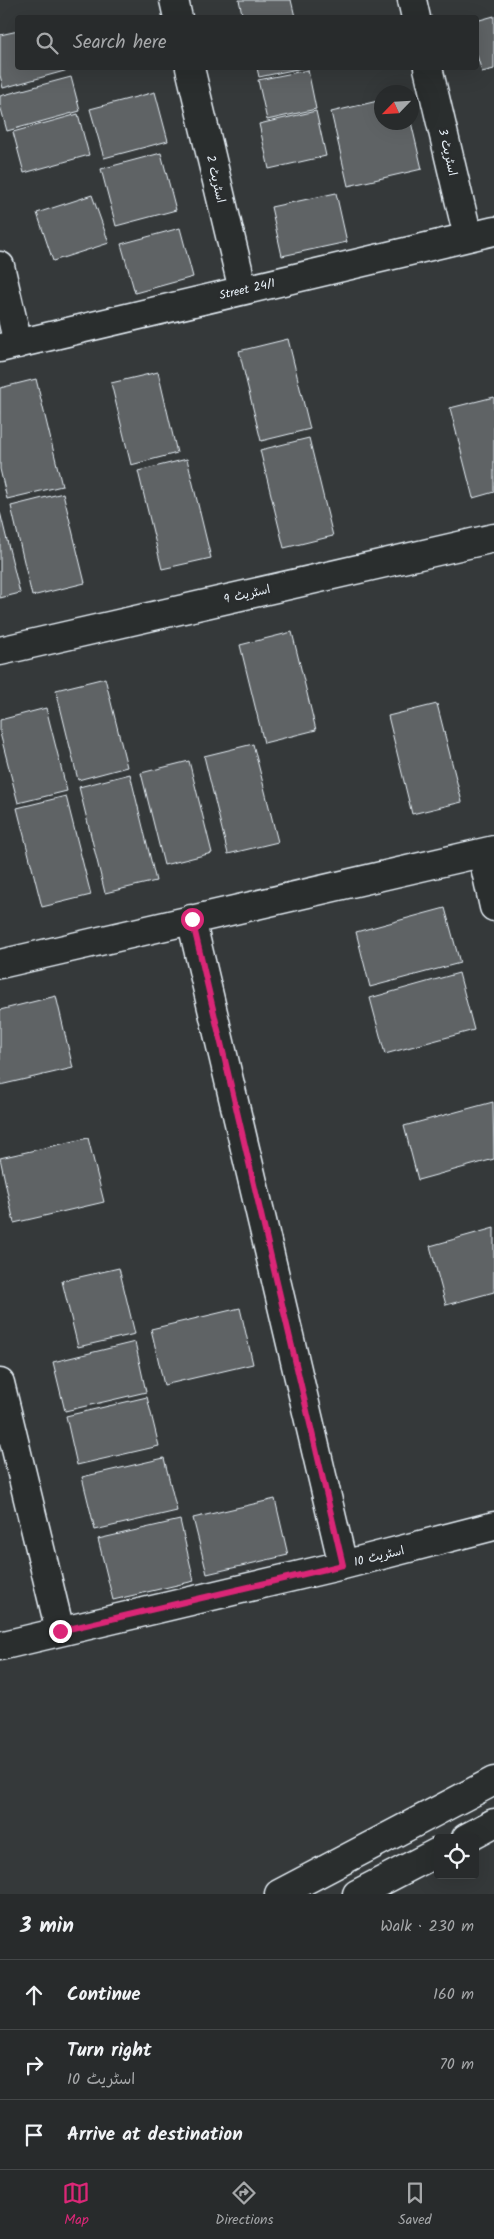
<!DOCTYPE html>
<html lang="en">
<head>
<meta charset="utf-8">
<style>
	:root { --surface:#282b2c; --page:#343738; --text:#f1f3f6; --muted:#a5a7a9; --line:#444748; --accent:#db2777 }
	body { margin:0; font-family:Kalam,"Playpen Sans Arabic",sans-serif; background:var(--page); color:var(--text) }
	.controls { position:absolute; right:15px; bottom:15px; display:grid; overflow:hidden; border-radius:5px; box-shadow:0 5px 20px #0002 }
	.controls button { width:45px; height:45px; display:grid; place-items:center; padding:0; border:0; border-bottom:1px solid var(--line); background:var(--surface); color:var(--text); font:25px sans-serif }
	.compass { position:absolute; left:374px; top:85px; width:45px; height:45px; border-radius:50%; background:var(--surface); box-shadow:0 5px 20px #0002; rotate:245deg }
	.stop { position:absolute; width:15px; height:15px; margin:-11px; border:4px solid #db2777; border-radius:50%; background:#fff }
	.stop.end { background:#db2777; border-color:#fff; box-shadow:0 1px 5px #0008 }
	.list { margin:0; padding:0; list-style:none }
	h2 { display:flex; justify-content:space-between; align-items:center; height:65px; margin:0; padding:0 20px; font-size:21px }
	h2 small { font-size:16px; font-weight:400; color:var(--muted) }
	.list li { display:grid; grid-template-columns:32px 1fr auto; gap:15px; align-items:center; box-sizing:border-box; height:70px; padding:0 20px; border-top:1px solid var(--line) }
	.list b { display:block; font-size:19px; white-space:nowrap }
	.list p { margin:0; font-size:16px; white-space:nowrap; color:var(--muted) }
	.list em { font-size:16px; font-style:normal; color:var(--muted) }
	.icon { flex:none; width:28px; height:28px; fill:none; stroke:currentColor; stroke-width:2; stroke-linecap:round; stroke-linejoin:round }
	.map { position:relative; flex:none; width:494px; height:1894px; overflow:hidden }
	.search { position:absolute; background:var(--surface); box-shadow:0 5px 20px #0002; left:15px; right:15px; top:15px; height:55px; display:flex; align-items:center; gap:12px; box-sizing:border-box; padding:0 18px; border-radius:5px; color:var(--muted); font-size:19px }
	.sheet { height:275px; background:var(--surface) }
	nav { display:flex; justify-content:space-around; align-items:center; box-sizing:border-box; height:70px; border-top:1px solid var(--line); background:var(--surface); font-size:14px; color:var(--muted) }
	nav a { display:grid; justify-items:center; gap:2px }
	nav .on { color:var(--accent) }
	.map>svg:first-child { display:block }
	.building { fill:#5f6365; stroke:#e8f1f8 }
	.lines { fill:none; stroke-linecap:round; stroke-linejoin:round }
	.minor-casing { stroke:#e8f1f8; stroke-width:31 }
	.secondary-casing { stroke:#e8f1f8; stroke-width:31 }
	.minor { stroke:#2a2d2e; stroke-width:28 }
	.secondary { stroke:#2a2d2e; stroke-width:28 }
	.route { stroke:#db2777; stroke-width:6 }
	.labels { text-anchor:middle; stroke-width:5; stroke-linejoin:round; paint-order:stroke }
	.street-label { font-size:12px; fill:#e8f1f8; stroke:#2a2d2e }
</style>
</head>
<body>
<div class="map">
<svg width="494" height="1894" viewBox="0 0 494 1894">
	<rect width="100%" height="100%" fill="#35393a"/>
	<filter id="ink" filterUnits="userSpaceOnUse"><feTurbulence type="fractalNoise" baseFrequency=".02" numOctaves="2"/><feDisplacementMap in="SourceGraphic" scale="10" xChannelSelector="R" yChannelSelector="G"/><feConvolveMatrix kernelMatrix="1 2 1 2 8 2 1 2 1" color-interpolation-filters="sRGB"/></filter>
	<g filter="url(#ink)">
		<path class="building" d="M239 0H291L295 17 243 18Z
			M494 16V69L482 72 476 52V21Z
			M18 31V68H68V70L3 88 0 75V35Z
			M257 68H302L259 77Z
			M308 70 316 109 267 120 258 80Z
			M71 77 80 111 7 131 0 105V96Z
			M155 92 168 141 104 158 90 109Z
			M382 100V122H411L422 169 348 186 331 112Z
			M316 111 326 156 269 169 259 124Z
			M78 114 89 155 24 173 13 132Z
			M161 153 176 210 116 226 101 169Z
			M336 193 347 242 282 256 271 207Z
			M92 195 109 243 53 261 37 213Z
			M180 228 193 277 135 293 121 244Z
			M288 339 310 429 261 441 239 351Z
			M158 372 177 453 131 465 111 383Z
			M36 379 62 486 7 499 0 469V388Z
			M494 397V492L473 498 450 408Z
			M309 438 333 536 284 548 260 450Z
			M187 459 211 558 162 569 138 471Z
			M63 493 85 583 32 596 11 506Z
			M0 512 20 593 0 598Z
			M292 632 316 730 264 743 240 645Z
			M105 678 127 767 78 780 56 690Z
			M437 704 462 802 412 814 388 716Z
			M46 708 67 791 18 803 0 733V720Z
			M253 744 278 842 228 854 204 756Z
			M189 761 212 853 164 865 141 773Z
			M130 774 156 881 105 893 79 787Z
			M66 796 91 895 42 907 17 808Z
			M445 908 460 963 370 987 356 932Z
			M459 973 474 1030 385 1054 370 998Z
			M56 996 73 1068 0 1085V1010Z
			M493 1102 494 1159 418 1180 404 1126Z
			M88 1138 104 1202 14 1223 0 1158Z
			M494 1228V1292L446 1305 430 1246Z
			M119 1268 135 1334 78 1347 62 1281Z
			M240 1308 253 1364 164 1385 151 1329Z
			M135 1342 146 1392 65 1411 53 1362Z
			M147 1397 159 1446 77 1465 66 1416Z
			M164 1458 177 1511 95 1530 82 1477Z
			M275 1499 288 1555 207 1574 193 1518Z
			M180 1520 194 1581 113 1600 98 1539Z"/>
		<g class="lines">
			<g class="minor-casing">
				<path id="minor" d="M174 0 178 18
					M412 0 416 18
					M190 68 243 290
					M428 68 468 237
					M0 266 18 344
					M0 348 494 231
					M0 651 494 538
					M482 853 494 907
					M191 919 343 1565
					M0 964 494 850
					M0 1383 60 1631
					M0 1646 343 1565 494 1526"/>
			</g>
			<g class="secondary-casing">
				<path id="secondary" d="M466 1838 494 1823
					M279 1894 494 1781
					M357 1894 438 1852"/>
			</g>
			<use href="#minor" class="minor"/>
			<use href="#secondary" class="secondary"/>
		</g>
	</g>
	<g class="lines" filter="url(#ink)">
		<path class="route" d="M60 1631 343 1565 192 919"/>
	</g>
	<g class="labels">
		<g class="street-label">
			<text transform="translate(448 152) rotate(77)" y="4">اسٹریٹ 3</text>
			<text transform="translate(216 179) rotate(77)" y="4">اسٹریٹ 2</text>
			<text transform="translate(247 289) rotate(-13)" y="4">Street 24/1</text>
			<text transform="translate(247 594) rotate(-13)" y="4">اسٹریٹ 9</text>
			<text transform="translate(379 1556) rotate(-14)" y="4">اسٹریٹ 10</text>
		</g>
	</g>
</svg>
<div class="controls">
<button><svg class="icon" aria-label="locate" viewBox="0 0 24 24"><circle cx="12" cy="12" r="6"/><path d="M12 2v4M12 18v4M2 12h4M18 12h4"/></svg></button>
</div>
<svg class="compass" viewBox="-18 -18 36 36"><path d="M0-13l5 13h-10z" fill="#e53935"/><path d="M0 13l5-13h-10z" fill="#a5a7a9"/></svg>
<div class="stop" style="left:192px;top:919px"></div>
<div class="stop end" style="left:60px;top:1631px"></div>
<div class="search"><svg class="icon" aria-label="search" viewBox="0 0 24 24"><circle cx="10" cy="10" r="6"/><path d="M15 15l6 6"/></svg>Search here</div>
</div>
<section class="sheet">
<h2>3 min<small>Walk · 230 m</small></h2>
<ul class="list">
<li><svg class="icon" aria-label="ahead" viewBox="0 0 24 24"><path d="M12 20V5M6 11l6-6 6 6"/></svg><div><b>Continue</b></div><em>160 m</em></li>
<li><svg class="icon" aria-label="right" viewBox="0 0 24 24"><path d="M7 20v-9h11M14 6l5 5-5 5"/></svg><div><b>Turn right</b><p>اسٹریٹ 10</p></div><em>70 m</em></li>
<li><svg class="icon" aria-label="arrive" viewBox="0 0 24 24"><path d="M6 21V4h12l-3 4 3 4H6"/></svg><div><b>Arrive at destination</b></div></li>
</ul>
</section>
<nav>
<a class="on"><svg class="icon" aria-label="map" viewBox="0 0 24 24"><path d="M3 6l6-2 6 2 6-2v14l-6 2-6-2-6 2zM9 4v14M15 6v14"/></svg>Map</a>
<a><svg class="icon" aria-label="directions" viewBox="0 0 24 24"><path d="M12 3l9 9-9 9-9-9zM9 14v-3h6M13 9l2 2-2 2"/></svg>Directions</a>
<a><svg class="icon" aria-label="saved" viewBox="0 0 24 24"><path d="M7 4h10v16l-5-4-5 4z"/></svg>Saved</a>
</nav>
</body>
</html>
